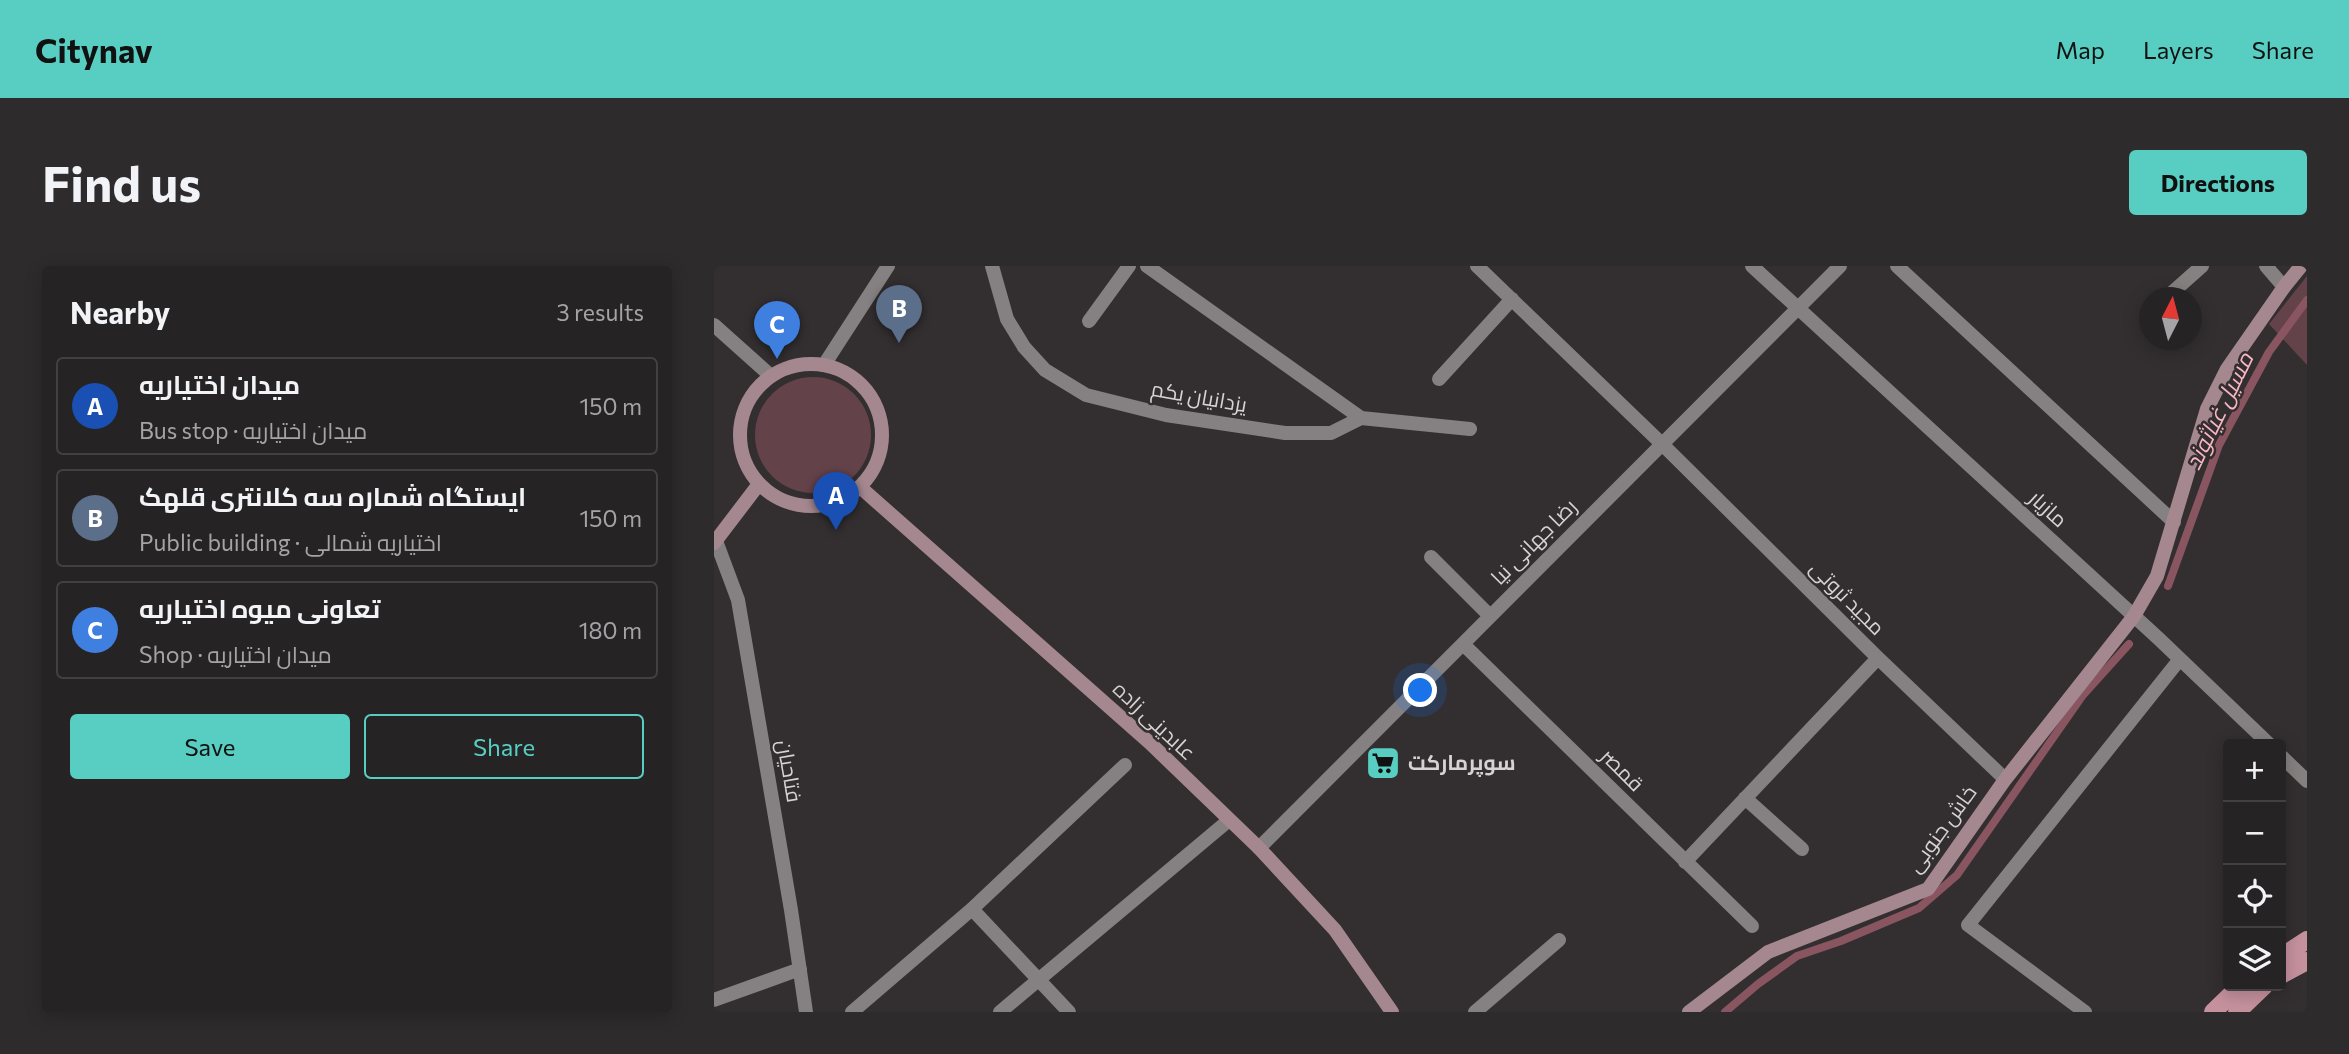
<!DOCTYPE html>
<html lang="en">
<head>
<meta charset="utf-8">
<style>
	:root { --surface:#262324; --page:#2e2b2c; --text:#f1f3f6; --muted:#a4a4a6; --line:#424041; --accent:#57cec1 }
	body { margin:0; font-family:Commissioner,Cairo,sans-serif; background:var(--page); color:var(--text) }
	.controls { position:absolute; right:21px; bottom:21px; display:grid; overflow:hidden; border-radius:7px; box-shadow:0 4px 18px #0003 }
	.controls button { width:63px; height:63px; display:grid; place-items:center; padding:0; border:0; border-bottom:2px solid var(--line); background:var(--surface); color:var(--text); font:35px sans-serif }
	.compass { position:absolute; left:1425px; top:21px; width:63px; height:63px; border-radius:50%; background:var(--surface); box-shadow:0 4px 18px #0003; rotate:6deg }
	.you { position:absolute; left:707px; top:425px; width:24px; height:24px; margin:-18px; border:5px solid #fff; border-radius:50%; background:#1a73e8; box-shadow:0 0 0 10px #1a73e833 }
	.badge { display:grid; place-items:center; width:46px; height:46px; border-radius:50%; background:var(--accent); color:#fff; font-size:23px; font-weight:700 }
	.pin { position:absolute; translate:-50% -58px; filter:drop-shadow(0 2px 4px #0008) }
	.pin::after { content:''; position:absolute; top:37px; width:24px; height:21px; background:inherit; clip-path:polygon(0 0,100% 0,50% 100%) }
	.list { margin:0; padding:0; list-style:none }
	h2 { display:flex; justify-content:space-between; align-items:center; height:91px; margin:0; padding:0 28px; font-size:30px }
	h2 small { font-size:23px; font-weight:400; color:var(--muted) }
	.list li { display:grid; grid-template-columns:46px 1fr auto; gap:21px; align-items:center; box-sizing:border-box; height:98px; margin:0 14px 14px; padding:0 14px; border:2px solid var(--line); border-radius:7px }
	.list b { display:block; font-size:26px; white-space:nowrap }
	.list p { margin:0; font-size:23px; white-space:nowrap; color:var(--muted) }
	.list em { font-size:23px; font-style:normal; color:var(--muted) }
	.actions { display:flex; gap:14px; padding:21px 28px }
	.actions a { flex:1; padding:16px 0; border:2px solid var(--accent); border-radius:7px; text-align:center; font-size:24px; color:var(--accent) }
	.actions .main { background:var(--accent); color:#111 }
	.icon { flex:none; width:38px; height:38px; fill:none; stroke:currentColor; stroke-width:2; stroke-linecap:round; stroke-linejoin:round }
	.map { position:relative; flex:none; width:1593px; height:746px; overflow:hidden; border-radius:7px }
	header { display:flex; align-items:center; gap:42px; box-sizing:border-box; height:98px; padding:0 35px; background:var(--accent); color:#111 }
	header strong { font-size:33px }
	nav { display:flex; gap:38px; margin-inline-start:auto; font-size:24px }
	.intro { display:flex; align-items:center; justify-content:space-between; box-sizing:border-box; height:168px; padding:0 42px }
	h1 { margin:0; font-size:49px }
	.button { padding:18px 32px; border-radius:7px; background:var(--accent); color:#111; font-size:24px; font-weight:700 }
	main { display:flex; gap:42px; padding:0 42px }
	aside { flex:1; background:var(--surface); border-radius:7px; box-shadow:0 4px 18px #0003 }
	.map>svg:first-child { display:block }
	.green { fill:#644249 }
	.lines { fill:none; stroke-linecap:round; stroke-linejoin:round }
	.stream { stroke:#895561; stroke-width:8 }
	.street { stroke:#858081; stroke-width:14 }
	.secondary { stroke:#a5888f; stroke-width:14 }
	.primary { stroke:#c5919d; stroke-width:18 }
	.labels { text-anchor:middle; stroke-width:5; stroke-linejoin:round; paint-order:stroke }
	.street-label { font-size:21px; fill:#d5d3d3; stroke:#332f30 }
	.poi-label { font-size:21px; font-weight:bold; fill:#d5d3d3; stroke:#332f30; text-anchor:start }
	.water-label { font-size:23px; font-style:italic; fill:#f9b6c3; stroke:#332f30 }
</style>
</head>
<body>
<header>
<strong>Citynav</strong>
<nav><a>Map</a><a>Layers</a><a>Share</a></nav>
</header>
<div class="intro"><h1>Find us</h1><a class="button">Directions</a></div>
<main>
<aside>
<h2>Nearby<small>3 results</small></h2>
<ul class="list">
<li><span class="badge" style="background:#1a4fb4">A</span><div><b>میدان اختیاریه</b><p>Bus stop · میدان اختیاریه</p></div><em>150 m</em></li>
<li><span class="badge" style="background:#5c6f8a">B</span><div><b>ایستگاه شماره سه کلانتری قلهک</b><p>Public building · اختیاریه شمالی</p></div><em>150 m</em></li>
<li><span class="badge" style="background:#3f7fe0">C</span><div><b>تعاونی میوه اختیاریه</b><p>Shop · میدان اختیاریه</p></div><em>180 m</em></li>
</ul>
<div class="actions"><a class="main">Save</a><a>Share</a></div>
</aside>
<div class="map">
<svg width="1593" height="746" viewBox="0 0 1593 746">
	<rect width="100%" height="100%" fill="#332f30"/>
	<path class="green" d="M1593 10V99L1555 58Z
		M41 169a58 58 0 1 1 116 0a58 58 0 1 1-116 0Z"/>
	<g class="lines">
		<path class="stream" d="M1454 320 1505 179 1555 86 1593 34
			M1011 746 1044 718 1083 690 1127 675 1205 642 1243 609 1369 429 1415 378"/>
		<path class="street" d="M278 0 293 53 310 81 331 104 372 129 452 149 571 167H617L647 152 756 163
			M433 0 647 152
			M763 0 948 178 1164 392 1291 513
			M1038 0 1444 372 1555 478
			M1183 0 1460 256
			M1552 0 1570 21
			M1452 32 1488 0
			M375 55 415 0
			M0 59 57 110
			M110 99 174 0
			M725 113 798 33
			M2 275 24 334 77 644 92 746
			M717 291 776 350
			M749 378 1038 660
			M1567 490 1593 515
			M1031 532 1088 583
			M545 582 1126 0
			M971 596 1164 392
			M258 643 355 746
			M0 734 86 703
			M138 746 258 643 411 499
			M286 746 514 555
			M761 746 845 674
			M1371 746 1254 659 1466 393"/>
		<path class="secondary" d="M26 169a71 71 0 1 1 142 0a71 71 0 1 1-142 0Z
			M146 221 436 477 545 582 621 664 678 746
			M0 277 45 218
			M975 746 1054 686 1214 623 1290 515 1420 350 1443 310 1493 143 1513 103 1570 21 1587 0"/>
		<path class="primary" d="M1567 691 1593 674
			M1567 709 1593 695
			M1499 746 1526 720
			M1523 746 1550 720"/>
	</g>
	<defs>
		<g id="supermarket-square" transform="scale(1.75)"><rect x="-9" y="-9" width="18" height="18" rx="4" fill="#57cec1" stroke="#332f30"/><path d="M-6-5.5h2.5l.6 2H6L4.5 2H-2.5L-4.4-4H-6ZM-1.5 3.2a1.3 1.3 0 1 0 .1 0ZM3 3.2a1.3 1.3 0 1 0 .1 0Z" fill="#111"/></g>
	</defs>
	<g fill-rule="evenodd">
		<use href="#supermarket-square" x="669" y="497"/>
	</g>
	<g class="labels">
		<g class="street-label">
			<text transform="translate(485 131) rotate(10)" y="7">یزدانیان یکم</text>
			<text transform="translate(1334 243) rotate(42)" y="7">مازیار</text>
			<text transform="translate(820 276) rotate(-45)" y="7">رضا جهانی نیا</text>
			<text transform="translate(1133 332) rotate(45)" y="7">مجید ثروتی</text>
			<text transform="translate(440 455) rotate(43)" y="7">عابدینی زاده</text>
			<text transform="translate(908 504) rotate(45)" y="7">قمصر</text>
			<text transform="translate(75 505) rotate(80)" y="7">فتاحیان</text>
			<text transform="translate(1228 563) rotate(-54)" y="7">خاش جنوبی</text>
		</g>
		<g class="poi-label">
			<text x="694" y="504">سوپرمارکت</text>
		</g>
		<g class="water-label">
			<text transform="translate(1505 145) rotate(-64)" y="8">مسیل غیاثوند</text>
		</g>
	</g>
</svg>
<div class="controls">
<button>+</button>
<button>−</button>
<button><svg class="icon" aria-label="locate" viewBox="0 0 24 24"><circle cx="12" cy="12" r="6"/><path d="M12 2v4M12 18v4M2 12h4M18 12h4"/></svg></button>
<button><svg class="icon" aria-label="layers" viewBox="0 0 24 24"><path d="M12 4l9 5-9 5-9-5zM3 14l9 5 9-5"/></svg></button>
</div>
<svg class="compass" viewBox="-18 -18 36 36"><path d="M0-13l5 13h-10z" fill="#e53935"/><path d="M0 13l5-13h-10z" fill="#a4a4a6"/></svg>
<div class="you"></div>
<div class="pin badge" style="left:122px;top:264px;background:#1a4fb4">A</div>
<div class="pin badge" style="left:185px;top:77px;background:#5c6f8a">B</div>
<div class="pin badge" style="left:63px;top:93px;background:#3f7fe0">C</div>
</div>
</main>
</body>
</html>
